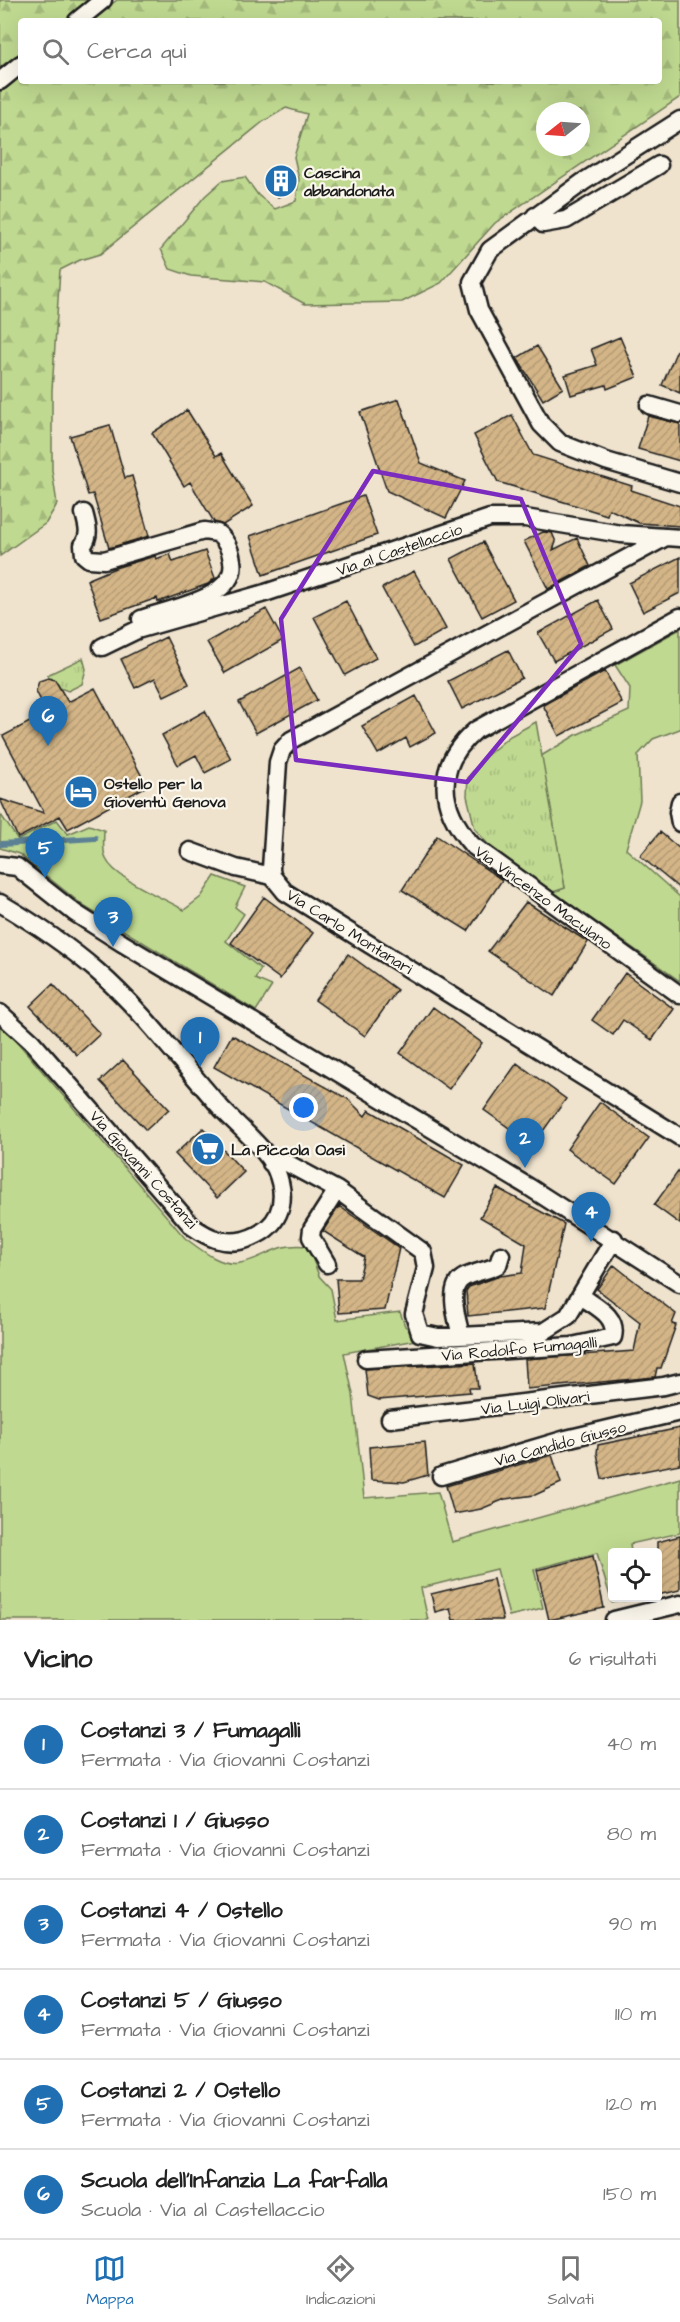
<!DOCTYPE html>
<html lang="it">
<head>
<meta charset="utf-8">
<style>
	:root { --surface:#fff; --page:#f2f2f2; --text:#222; --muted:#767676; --line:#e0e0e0; --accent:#1f6fb2 }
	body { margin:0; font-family:"Architects Daughter",sans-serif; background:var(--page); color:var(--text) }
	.controls { position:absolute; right:18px; bottom:18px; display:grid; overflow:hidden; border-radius:6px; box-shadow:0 6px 24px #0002 }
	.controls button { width:54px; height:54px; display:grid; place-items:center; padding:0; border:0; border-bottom:2px solid var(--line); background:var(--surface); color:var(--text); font:30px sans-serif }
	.compass { position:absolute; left:536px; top:102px; width:54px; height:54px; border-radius:50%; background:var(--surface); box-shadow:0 6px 24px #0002; rotate:253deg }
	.you { position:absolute; left:304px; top:1108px; width:21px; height:21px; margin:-15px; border:4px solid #fff; border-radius:50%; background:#1a73e8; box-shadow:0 0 0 9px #1a73e833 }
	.badge { display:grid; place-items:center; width:39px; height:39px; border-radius:50%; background:var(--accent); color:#fff; font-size:20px; font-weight:700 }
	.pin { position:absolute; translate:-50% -50px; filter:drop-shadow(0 2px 3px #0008) }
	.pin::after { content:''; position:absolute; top:32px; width:21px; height:18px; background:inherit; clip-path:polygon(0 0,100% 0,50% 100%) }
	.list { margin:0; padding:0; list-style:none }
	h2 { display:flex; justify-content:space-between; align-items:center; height:78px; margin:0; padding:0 24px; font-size:26px }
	h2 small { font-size:20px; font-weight:400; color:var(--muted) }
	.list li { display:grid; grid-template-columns:39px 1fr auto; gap:18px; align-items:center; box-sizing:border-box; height:90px; padding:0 24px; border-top:2px solid var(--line) }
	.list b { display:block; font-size:22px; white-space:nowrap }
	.list p { margin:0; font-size:20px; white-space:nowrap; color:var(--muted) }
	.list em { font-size:20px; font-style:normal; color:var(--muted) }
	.icon { flex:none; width:33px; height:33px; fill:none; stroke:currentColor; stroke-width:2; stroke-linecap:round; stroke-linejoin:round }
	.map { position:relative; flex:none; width:680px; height:1620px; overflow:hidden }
	.search { position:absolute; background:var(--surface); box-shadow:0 6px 24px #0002; left:18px; right:18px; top:18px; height:66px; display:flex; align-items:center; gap:15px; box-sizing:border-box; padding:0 21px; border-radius:6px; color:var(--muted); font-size:22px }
	.sheet { height:618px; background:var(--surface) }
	nav { display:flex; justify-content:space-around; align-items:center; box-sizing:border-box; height:84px; border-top:2px solid var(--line); background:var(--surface); font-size:16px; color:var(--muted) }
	nav a { display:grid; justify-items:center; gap:3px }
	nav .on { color:var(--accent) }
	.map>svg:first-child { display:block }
	.green { fill:#bfd990; stroke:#6e7a56; stroke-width:1.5 }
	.forest { fill:url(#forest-firs); stroke:#6e7a56; stroke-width:1.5; fill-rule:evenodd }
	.park { fill:url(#park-tufts); stroke:#6e7a56; stroke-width:1.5 }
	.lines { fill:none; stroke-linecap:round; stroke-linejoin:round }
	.stream { stroke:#5b8195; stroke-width:6 }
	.building { fill:url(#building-hatch); stroke:#1c1c1c; stroke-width:1.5 }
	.minor-casing { stroke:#1c1c1c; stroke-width:21 }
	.minor { stroke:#fbf7ec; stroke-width:16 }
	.marked { fill:none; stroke:#7b2cbf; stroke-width:4.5; stroke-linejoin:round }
	.labels { text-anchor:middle; stroke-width:4.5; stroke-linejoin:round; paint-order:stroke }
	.poi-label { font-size:16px; font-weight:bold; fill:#1c1c1c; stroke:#fbf7ec; text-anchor:start }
	.street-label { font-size:16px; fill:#1c1c1c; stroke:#fbf7ec }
</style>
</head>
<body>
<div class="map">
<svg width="680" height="1620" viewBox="0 0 680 1620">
	<defs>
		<pattern id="forest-firs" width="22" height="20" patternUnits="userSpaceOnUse" patternTransform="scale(1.5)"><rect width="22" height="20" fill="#bfd990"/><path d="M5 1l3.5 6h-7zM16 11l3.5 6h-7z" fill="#a4ba7c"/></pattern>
		<pattern id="park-tufts" width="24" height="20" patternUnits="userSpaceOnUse" patternTransform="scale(1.5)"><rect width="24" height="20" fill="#bfd990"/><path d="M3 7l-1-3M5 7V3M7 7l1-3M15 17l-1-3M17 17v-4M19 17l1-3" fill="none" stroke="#a4ba7c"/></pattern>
		<pattern id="building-hatch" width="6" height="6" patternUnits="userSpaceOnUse" patternTransform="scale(1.5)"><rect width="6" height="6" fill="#d3b587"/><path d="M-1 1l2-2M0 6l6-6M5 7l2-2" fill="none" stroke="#b59b74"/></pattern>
	</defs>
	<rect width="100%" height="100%" fill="#efe3ce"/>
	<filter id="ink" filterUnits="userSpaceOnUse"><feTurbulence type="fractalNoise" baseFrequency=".0167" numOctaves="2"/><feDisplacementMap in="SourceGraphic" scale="12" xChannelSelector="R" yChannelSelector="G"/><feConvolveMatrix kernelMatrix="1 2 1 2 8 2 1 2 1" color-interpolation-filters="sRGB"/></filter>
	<g filter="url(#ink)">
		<path class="green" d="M680 629V729L653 739 638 755 640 801 626 849 680 897V981L553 892 565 888 541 756 576 735 629 711 630 688 615 665Z
			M1 815 18 840 57 820 68 834 89 825 104 830C104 838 102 851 106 859 115 879 164 898 184 910L201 897 215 876 245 887 235 907 244 914 226 941 261 969 255 979 272 986 256 1011 85 907 19 854 0 848Z
			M0 1026 7 1030 185 1238C199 1248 220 1267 240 1263 268 1258 274 1242 308 1246L319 1276 331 1289 337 1320 400 1312 405 1326 421 1339 344 1353 353 1394 364 1498 438 1492 452 1542 680 1478V1533L630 1544 631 1552H612V1598H639L612 1603 597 1553 534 1569 543 1608 509 1616 497 1569 421 1588 428 1620H0Z"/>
		<path class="forest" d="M0 0H91L65 21H21V52L0 67Z
			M117 0H680V97L495 223 441 283 402 302 305 304 265 282 191 276 170 269 161 249 205 196 222 181 245 177 258 195 275 209 296 201 299 179 294 157 307 114 286 108 264 121 100 254 80 260 60 270 52 390V470L57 504 46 523 0 556V92L21 75V81H659V21H90ZM545 111H581V147H545Z"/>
		<path class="park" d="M83 658 86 669 82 684 68 691 60 688 55 680 49 678 47 675Z
			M536 722 565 888 553 892 492 849 475 829 467 796 468 777 485 757 510 736Z"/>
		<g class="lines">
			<path class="stream" d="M1 844 95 838"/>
		</g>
		<path class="building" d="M284 166 294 190 278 197 268 173Z
			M620 337 637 377 607 389 606 385 571 395 565 375 597 365 591 349Z
			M680 343V393L662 385Z
			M537 346 563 388 543 400 517 358Z
			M399 399 421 463 465 481 446 518 387 491 360 412Z
			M187 410 216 456 221 453 253 506 223 525 214 522 190 482 184 486 152 433Z
			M512 415 533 455 632 486 631 490 680 506V526L639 523 609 509 607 515 498 482 474 435Z
			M648 416 680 424V461L638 449Z
			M110 425 125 478 132 476 149 536 109 548 93 494 88 495 70 436Z
			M363 496 377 535 263 575 250 536Z
			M543 532 552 533 556 542 553 550 577 538 590 566 548 589 524 541Z
			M483 542 514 600 482 617 451 559Z
			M205 551 215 578 208 584 158 602 157 598 101 618 87 580 115 568 155 556 156 559 170 554 173 562Z
			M680 557V593L643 612 629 583Z
			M414 571 446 629 414 647 382 588Z
			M598 600 613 629 554 661 538 633Z
			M346 601 376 658 345 675 314 617Z
			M266 609 283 640 225 673 207 642Z
			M166 637 189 684 164 696 155 678 135 688 121 659Z
			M508 650 522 678 462 709 448 681Z
			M300 668 317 700 256 733 239 702Z
			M605 671 622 703 559 736 543 705Z
			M48 678 55 680 68 702 95 688 147 786 68 829 60 816 18 838 0 799 44 813 3 736 47 713 36 691 39 681Z
			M416 696 436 733 410 747 406 738 378 754 362 726Z
			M205 711 231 759 205 773 196 755 178 765 162 735Z
			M660 832 680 849V889L640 856Z
			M437 836 502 880 468 931 402 890Z
			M264 897 313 933 280 979 231 943Z
			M526 902 588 942 554 996 488 951Z
			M348 954 397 990 365 1036 315 1000Z
			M625 973 674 1009 652 1040 623 1020 613 1035 592 1020Z
			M53 984 100 1034 77 1055 30 1006Z
			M433 1007 482 1043 449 1089 400 1053Z
			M232 1035 348 1099 365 1116 369 1110 464 1165 445 1198 214 1067Z
			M123 1060 169 1109 146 1130 100 1081Z
			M517 1063 566 1099 533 1145 484 1110Z
			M600 1102 649 1138 616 1184 567 1149Z
			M203 1128 244 1172 217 1198 175 1154Z
			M680 1169V1224L654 1205Z
			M497 1188 564 1224 545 1308 468 1316 466 1291 469 1287 500 1276 522 1273 526 1244 480 1217Z
			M339 1206 399 1248 385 1310 339 1313 336 1279H359L364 1257 323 1231Z
			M614 1265 676 1314 672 1324 676 1325 661 1368H657L655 1377 527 1389 525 1359 634 1351 640 1322 597 1289Z
			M475 1363 478 1388H469L470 1392 379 1400 368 1396 365 1369Z
			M680 1428V1464L602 1479 597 1453 598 1445Z
			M425 1442 428 1475 404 1482 371 1480 369 1447Z
			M552 1455 561 1483 535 1495 505 1499 481 1509 454 1514 446 1486Z
			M680 1536V1590L657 1595V1542Z
			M593 1556 604 1608 549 1620 537 1570Z
			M493 1579 503 1620H453L450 1608 435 1612 431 1594Z"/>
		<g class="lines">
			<g class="minor-casing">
				<path id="minor" d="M77 21 103 0
					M0 81 21 64
					M680 120 583 182 490 250 472 282 479 310 541 424 560 443 606 461 680 483
					M535 216 543 224 566 220 659 165
					M649 405 680 414
					M84 513C87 525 91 535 83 545L84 555 89 559 104 560 204 531 217 533C225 539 231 550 232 561 239 598 168 609 141 619
					M680 538 666 537 291 740 282 750 278 762 271 869 272 876 285 892 680 1137
					M680 617 476 730C434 766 438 806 472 845L680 995
					M102 647 137 630 265 593 490 518H525L621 534 665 537
					M680 802 678 812 680 823
					M190 851 236 868 272 876
					M0 865 17 867 75 913 122 943 529 1187 680 1284
					M0 903C34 923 67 945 97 971 144 1012 181 1063 222 1109 237 1125 268 1151 276 1170 290 1204 278 1230 244 1240 224 1245 209 1238 193 1227L32 1042 0 1013
					M271 1163 285 1162 337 1190 423 1252 426 1268 414 1314 420 1333 438 1337 543 1332 568 1316 614 1239
					M327 1264 311 1237 312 1229 337 1190
					M461 1336C458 1322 446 1288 463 1278 473 1272 487 1271 498 1265L501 1255
					M366 1359 572 1346 613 1337C618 1316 596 1307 581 1296
					M390 1419 664 1386 680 1382
					M441 1476 566 1439 680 1412
					M614 1620 680 1604"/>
			</g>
			<use href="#minor" class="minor"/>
		</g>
	</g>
	<path class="marked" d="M373 471 521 499 581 644 467 782 296 760 281 619Z"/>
	<defs>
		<g id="building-disc" transform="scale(1.725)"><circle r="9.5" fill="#1f6fb2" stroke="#fbf7ec"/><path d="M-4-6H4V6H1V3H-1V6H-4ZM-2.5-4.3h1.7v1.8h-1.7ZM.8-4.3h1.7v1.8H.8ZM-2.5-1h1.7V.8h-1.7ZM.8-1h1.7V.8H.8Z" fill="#fff"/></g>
		<g id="hotel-disc" transform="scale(1.725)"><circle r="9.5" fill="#1f6fb2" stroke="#fbf7ec"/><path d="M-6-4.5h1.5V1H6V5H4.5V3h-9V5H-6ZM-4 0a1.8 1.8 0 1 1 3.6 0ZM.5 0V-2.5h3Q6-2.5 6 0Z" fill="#fff"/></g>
		<g id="supermarket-disc" transform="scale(1.725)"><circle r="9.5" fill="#1f6fb2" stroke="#fbf7ec"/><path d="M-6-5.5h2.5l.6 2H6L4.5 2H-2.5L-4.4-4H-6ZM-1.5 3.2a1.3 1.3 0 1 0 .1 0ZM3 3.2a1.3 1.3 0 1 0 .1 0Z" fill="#fff"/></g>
	</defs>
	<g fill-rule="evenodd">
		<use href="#building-disc" x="281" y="181"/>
		<use href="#hotel-disc" x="81" y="792"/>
		<use href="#supermarket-disc" x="208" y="1149"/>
	</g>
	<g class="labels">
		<g class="poi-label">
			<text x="304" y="178">Cascina<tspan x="304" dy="18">abbandonata</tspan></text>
			<text x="104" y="789">Ostello per la<tspan x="104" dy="18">Gioventù Genova</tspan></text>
			<text x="231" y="1155">La Piccola Oasi</text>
		</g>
		<g class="street-label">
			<text transform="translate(399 549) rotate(-19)" y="6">Via al Castellaccio</text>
			<text transform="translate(544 897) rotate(36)" y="6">Via Vincenzo Maculano</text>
			<text transform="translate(350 931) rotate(32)" y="6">Via Carlo Montanari</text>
			<text transform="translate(144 1169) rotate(48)" y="6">Via Giovanni Costanzi</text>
			<text transform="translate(519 1348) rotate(-5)" y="6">Via Rodolfo Fumagalli</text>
			<text transform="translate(535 1402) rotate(-7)" y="6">Via Luigi Olivari</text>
			<text transform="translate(560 1443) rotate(-15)" y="6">Via Candido Giusso</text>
		</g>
	</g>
</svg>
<div class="controls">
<button><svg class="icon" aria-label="locate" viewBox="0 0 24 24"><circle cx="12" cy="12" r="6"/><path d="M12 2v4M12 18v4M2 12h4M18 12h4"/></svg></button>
</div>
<svg class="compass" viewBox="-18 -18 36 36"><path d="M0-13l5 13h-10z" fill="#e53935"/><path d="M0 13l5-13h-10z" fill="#767676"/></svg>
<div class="you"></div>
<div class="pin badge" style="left:200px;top:1067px">1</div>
<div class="pin badge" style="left:525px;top:1168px">2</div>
<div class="pin badge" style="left:113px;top:947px">3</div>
<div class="pin badge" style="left:591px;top:1242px">4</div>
<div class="pin badge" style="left:45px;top:878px">5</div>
<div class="pin badge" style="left:48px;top:746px">6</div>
<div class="search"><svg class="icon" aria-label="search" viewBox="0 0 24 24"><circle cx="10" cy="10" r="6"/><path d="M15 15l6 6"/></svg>Cerca qui</div>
</div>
<section class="sheet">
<h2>Vicino<small>6 risultati</small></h2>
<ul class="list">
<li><span class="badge">1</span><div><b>Costanzi 3 / Fumagalli</b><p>Fermata · Via Giovanni Costanzi</p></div><em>40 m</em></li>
<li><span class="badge">2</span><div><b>Costanzi 1 / Giusso</b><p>Fermata · Via Giovanni Costanzi</p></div><em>80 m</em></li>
<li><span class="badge">3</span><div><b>Costanzi 4 / Ostello</b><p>Fermata · Via Giovanni Costanzi</p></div><em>90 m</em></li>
<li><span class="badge">4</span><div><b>Costanzi 5 / Giusso</b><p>Fermata · Via Giovanni Costanzi</p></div><em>110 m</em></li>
<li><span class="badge">5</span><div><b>Costanzi 2 / Ostello</b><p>Fermata · Via Giovanni Costanzi</p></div><em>120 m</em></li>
<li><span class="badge">6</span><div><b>Scuola dell'Infanzia La farfalla</b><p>Scuola · Via al Castellaccio</p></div><em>150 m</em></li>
</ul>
</section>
<nav>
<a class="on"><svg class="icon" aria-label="map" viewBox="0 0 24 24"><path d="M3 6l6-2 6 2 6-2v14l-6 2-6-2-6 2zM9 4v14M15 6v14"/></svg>Mappa</a>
<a><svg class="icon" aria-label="directions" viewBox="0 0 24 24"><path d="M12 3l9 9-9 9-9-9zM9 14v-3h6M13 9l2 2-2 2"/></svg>Indicazioni</a>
<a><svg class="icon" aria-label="saved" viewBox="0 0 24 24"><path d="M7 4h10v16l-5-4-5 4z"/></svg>Salvati</a>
</nav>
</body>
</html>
